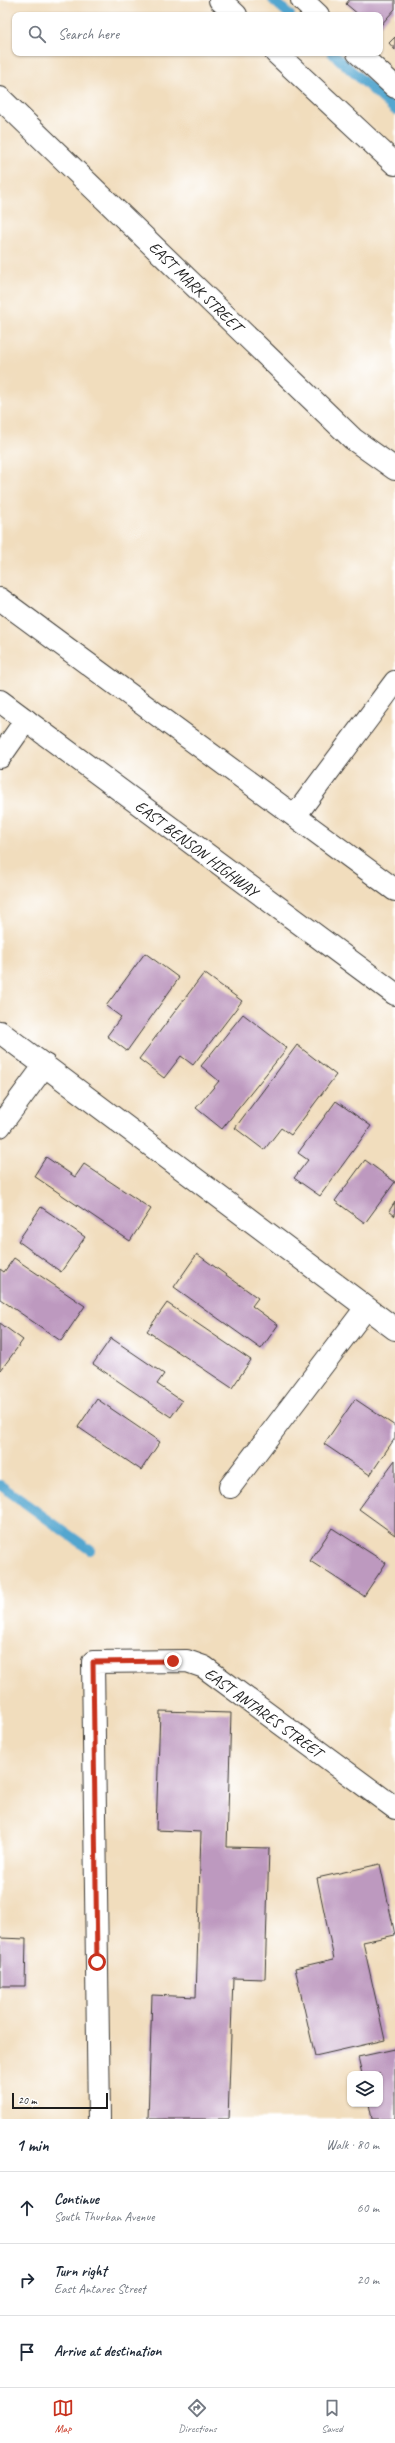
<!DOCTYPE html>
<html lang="en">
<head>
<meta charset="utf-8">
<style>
	:root { --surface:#fff; --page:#f2f2f3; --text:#1f2937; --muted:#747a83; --line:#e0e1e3; --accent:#c8321e }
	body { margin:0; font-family:Caveat,sans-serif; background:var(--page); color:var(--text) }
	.controls { position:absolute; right:12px; bottom:12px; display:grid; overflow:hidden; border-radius:8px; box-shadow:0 1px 3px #0004 }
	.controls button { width:36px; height:36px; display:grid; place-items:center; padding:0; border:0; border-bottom:1px solid var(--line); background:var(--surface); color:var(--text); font:20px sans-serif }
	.scale { position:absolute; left:12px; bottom:10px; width:96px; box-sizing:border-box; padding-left:4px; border:2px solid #1c1c1c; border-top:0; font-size:11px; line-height:14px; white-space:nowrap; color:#1c1c1c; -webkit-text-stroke:3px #fff; paint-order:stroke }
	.stop { position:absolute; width:12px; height:12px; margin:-9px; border:3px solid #c8321e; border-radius:50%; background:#fff }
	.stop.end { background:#c8321e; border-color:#fff; box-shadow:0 1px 4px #0008 }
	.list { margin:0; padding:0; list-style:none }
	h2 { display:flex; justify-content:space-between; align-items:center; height:52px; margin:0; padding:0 16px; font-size:17px }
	h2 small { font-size:13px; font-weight:400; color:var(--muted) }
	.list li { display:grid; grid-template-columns:26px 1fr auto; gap:12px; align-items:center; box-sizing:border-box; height:72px; padding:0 16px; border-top:1px solid var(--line) }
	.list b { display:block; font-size:15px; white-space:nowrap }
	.list p { margin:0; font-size:13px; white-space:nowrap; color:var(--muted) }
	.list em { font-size:13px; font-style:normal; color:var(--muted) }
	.icon { flex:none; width:22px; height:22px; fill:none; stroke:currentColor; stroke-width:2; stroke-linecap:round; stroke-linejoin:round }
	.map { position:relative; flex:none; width:395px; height:2119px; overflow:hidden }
	.search { position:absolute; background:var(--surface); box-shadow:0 1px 3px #0004; left:12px; right:12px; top:12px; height:44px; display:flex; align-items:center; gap:10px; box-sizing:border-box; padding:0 14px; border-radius:8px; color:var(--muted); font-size:15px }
	.sheet { height:268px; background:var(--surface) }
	nav { display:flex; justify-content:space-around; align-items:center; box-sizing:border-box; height:56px; border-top:1px solid var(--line); background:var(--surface); font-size:11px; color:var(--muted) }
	nav a { display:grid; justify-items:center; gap:2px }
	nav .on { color:var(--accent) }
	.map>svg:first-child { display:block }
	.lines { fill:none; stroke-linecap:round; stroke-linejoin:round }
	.stream { stroke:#53a6cf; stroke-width:10 }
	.building { fill:#bd99bf }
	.minor-casing { stroke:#3c3934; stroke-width:24 }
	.major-casing { stroke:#3c3934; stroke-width:24 }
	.minor { stroke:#fff; stroke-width:22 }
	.major { stroke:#fff; stroke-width:22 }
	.route { stroke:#c8321e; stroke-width:5 }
	.labels { text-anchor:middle; stroke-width:3.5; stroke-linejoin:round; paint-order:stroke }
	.street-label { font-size:16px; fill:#1c1c1c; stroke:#fff }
</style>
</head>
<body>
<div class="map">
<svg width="395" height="2119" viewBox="0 0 395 2119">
	<rect width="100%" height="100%" fill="#fff"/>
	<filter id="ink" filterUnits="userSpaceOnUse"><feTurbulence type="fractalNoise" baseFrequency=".025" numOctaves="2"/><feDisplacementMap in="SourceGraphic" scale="8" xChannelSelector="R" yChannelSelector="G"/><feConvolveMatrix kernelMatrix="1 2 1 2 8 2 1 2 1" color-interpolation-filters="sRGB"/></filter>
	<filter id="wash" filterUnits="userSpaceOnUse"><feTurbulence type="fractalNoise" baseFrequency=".012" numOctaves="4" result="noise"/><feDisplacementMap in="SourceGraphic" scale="16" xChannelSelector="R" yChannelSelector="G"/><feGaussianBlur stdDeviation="0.9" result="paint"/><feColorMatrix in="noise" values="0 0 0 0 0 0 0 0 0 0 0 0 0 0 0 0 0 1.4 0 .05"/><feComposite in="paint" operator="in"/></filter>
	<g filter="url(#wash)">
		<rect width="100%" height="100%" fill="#f1ddbd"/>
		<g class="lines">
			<path class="stream" d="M273 0 290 15
				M332 53 395 110
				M0 1485 90 1550"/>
		</g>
		<g id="blocks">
			<path class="building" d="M349 0H395V9L380 26V15H359L346 4Z
				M395 37V50L389 43Z
				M145 953 179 978 127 1051 107 1036 121 1017 106 1006Z
				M204 973 242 1001 193 1065 181 1056 164 1078 139 1059Z
				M243 1014 287 1048 222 1129 196 1108 219 1081 201 1066Z
				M297 1045 336 1075 291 1135 281 1128 264 1150 235 1128Z
				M336 1101 371 1126 320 1196 294 1178 308 1160 298 1153Z
				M46 1157 75 1177 84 1164 151 1209 130 1241 34 1176Z
				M365 1160 395 1182 365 1223 335 1201Z
				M395 1202V1216L389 1211Z
				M41 1207 85 1237 61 1272 18 1241Z
				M197 1254 258 1298 252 1306 278 1325 261 1349 174 1287Z
				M14 1258 85 1306 61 1341 0 1299V1269L4 1272Z
				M167 1303 251 1360 232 1388 147 1331Z
				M0 1323 23 1340 1 1370 0 1369Z
				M111 1338 164 1374 157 1384 182 1401 171 1417 93 1364Z
				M97 1399 160 1442 141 1470 78 1427Z
				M355 1399 395 1426V1438L370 1475 324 1444Z
				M395 1460V1535L359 1509Z
				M332 1528 386 1563 364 1596 310 1561Z
				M160 1711 231 1713 227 1847 269 1848 265 1979 233 1978 228 2119H148L152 1995 196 1997 201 1832 156 1830Z
				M380 1864 395 1935 363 1942 385 2040 315 2056 295 1968 334 1959 317 1878Z
				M0 1938 26 1939 25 1986H0Z
				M395 2049V2119H372L369 2104H380V2074H362L358 2057Z"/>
		</g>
	</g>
	<g filter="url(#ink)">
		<use href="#blocks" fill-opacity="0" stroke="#3c3934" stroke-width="1"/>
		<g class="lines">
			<g class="minor-casing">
				<path id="minor" d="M220 0 236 15
					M302 0 318 15
					M276 53 395 164
					M358 53 395 87
					M0 98 353 439 395 469
					M0 757 26 720
					M295 816 395 682
					M0 1032 395 1329
					M0 1126 45 1065
					M230 1487 366 1308
					M99 2119 93 1662 187 1661 204 1667 395 1808"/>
			</g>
			<g class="major-casing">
				<path id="major" d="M0 599 395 890
					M0 701 395 994"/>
			</g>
			<use href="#minor" class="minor"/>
			<use href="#major" class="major"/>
		</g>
	</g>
	<g class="lines" filter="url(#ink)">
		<path class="route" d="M97 1962 93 1662 173 1661"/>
	</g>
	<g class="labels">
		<g class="street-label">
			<text transform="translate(196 286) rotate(44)" y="6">EAST MARK STREET</text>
			<text transform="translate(197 848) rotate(37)" y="6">EAST BENSON HIGHWAY</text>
			<text transform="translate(264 1712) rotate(36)" y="6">EAST ANTARES STREET</text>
		</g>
	</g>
</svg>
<div class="controls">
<button><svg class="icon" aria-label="layers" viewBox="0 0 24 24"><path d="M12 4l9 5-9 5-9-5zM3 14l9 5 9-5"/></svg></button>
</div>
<div class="scale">20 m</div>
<div class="stop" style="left:97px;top:1962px"></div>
<div class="stop end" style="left:173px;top:1661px"></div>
<div class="search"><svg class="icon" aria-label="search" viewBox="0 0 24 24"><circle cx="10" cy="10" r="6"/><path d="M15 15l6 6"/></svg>Search here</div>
</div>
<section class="sheet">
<h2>1 min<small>Walk · 80 m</small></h2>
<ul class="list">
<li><svg class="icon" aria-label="ahead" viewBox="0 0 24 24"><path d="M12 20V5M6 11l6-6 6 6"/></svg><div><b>Continue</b><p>South Thurban Avenue</p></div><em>60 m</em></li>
<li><svg class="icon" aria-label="right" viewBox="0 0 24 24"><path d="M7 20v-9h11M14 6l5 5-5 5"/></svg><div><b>Turn right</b><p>East Antares Street</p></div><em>20 m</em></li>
<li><svg class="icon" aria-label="arrive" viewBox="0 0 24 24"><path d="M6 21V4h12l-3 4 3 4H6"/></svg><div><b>Arrive at destination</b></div></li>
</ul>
</section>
<nav>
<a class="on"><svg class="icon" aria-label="map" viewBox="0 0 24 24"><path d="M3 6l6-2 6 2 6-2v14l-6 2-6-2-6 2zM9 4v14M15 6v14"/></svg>Map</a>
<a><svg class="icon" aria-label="directions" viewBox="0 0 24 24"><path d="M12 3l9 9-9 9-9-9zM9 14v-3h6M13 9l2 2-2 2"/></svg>Directions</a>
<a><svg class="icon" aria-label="saved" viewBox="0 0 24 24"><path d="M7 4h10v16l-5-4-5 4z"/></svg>Saved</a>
</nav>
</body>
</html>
